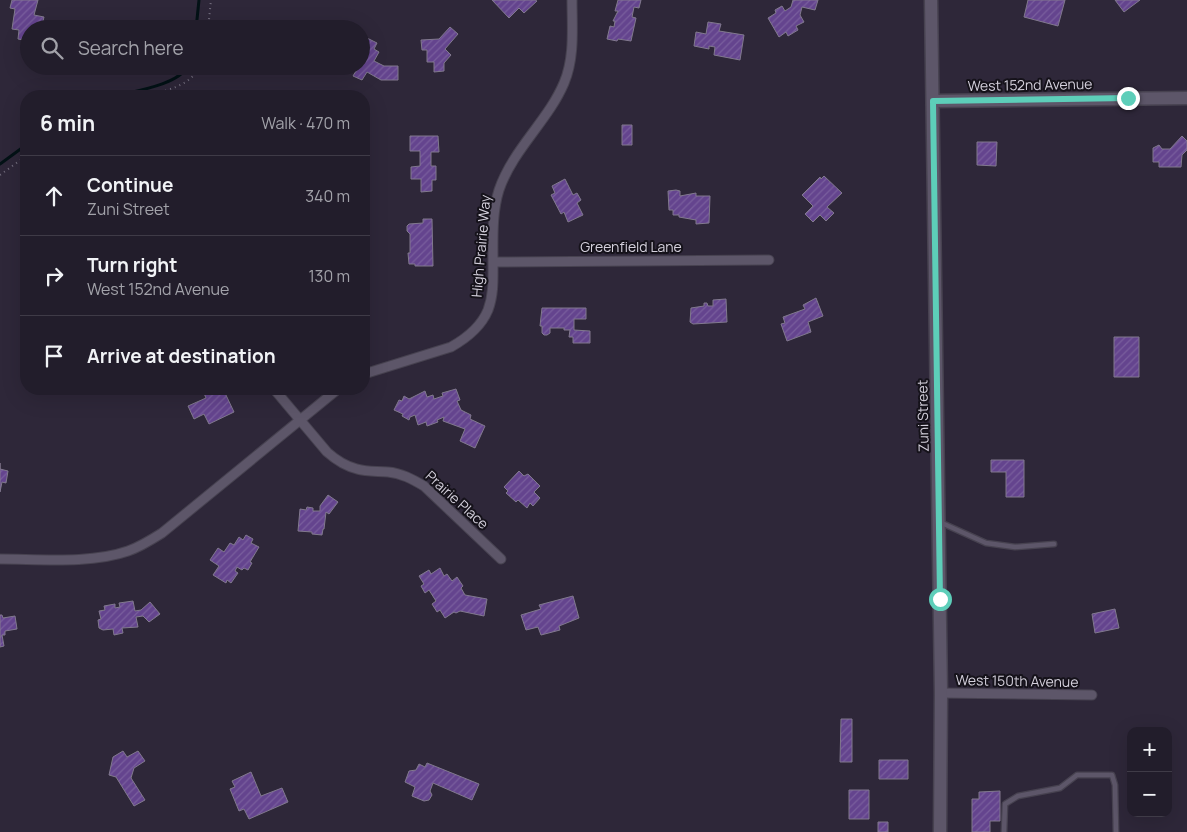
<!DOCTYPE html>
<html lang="en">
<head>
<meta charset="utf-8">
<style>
	:root { --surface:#221d2b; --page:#2a2633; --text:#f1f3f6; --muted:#a2a2a9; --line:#3f3b47 }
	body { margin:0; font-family:Manrope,sans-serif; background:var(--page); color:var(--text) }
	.controls { position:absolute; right:15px; bottom:15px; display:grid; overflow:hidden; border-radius:10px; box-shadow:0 5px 20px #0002 }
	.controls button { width:45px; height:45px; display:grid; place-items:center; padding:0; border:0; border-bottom:1px solid var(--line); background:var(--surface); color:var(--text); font:25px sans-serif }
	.stop { position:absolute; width:15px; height:15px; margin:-11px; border:4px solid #5dceb9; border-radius:50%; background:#fff }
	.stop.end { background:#5dceb9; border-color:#fff; box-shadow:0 1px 5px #0008 }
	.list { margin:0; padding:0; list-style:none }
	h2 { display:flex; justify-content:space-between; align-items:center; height:65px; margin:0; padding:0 20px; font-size:21px }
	h2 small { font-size:16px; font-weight:400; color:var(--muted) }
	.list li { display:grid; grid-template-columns:32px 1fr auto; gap:15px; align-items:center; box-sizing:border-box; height:80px; padding:0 20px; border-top:1px solid var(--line) }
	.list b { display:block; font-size:19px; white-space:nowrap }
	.list p { margin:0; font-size:16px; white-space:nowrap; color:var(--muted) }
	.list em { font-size:16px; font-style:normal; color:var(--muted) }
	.icon { flex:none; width:28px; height:28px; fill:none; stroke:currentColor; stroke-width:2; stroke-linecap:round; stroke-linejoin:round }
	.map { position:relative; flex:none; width:1187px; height:832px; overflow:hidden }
	.search { position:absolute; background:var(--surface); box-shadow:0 5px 20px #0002; left:20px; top:20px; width:350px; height:55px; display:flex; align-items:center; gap:12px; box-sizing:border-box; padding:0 18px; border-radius:28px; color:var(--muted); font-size:19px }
	.panel { position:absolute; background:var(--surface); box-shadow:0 5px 20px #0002; left:20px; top:90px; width:350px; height:305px; border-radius:20px }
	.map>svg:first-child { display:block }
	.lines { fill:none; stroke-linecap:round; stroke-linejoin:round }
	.stream { stroke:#031216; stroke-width:3 }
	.building { fill:url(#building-hatch); stroke:#81798e }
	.lane-casing { stroke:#474250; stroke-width:7 }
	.street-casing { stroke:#474250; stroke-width:11 }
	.secondary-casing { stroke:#474250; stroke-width:15 }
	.path { stroke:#767180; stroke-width:2; stroke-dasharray:1 4; stroke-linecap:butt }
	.lane { stroke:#5d5669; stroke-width:4.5 }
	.street { stroke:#5d5669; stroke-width:9 }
	.secondary { stroke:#5d5669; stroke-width:12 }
	.route { stroke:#5dceb9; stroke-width:6 }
	.labels { text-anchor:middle; stroke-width:4; stroke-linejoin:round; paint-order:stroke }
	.street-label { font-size:14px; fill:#d4d0dc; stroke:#15121a }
</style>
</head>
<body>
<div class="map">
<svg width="1187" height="832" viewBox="0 0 1187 832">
	<defs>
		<pattern id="building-hatch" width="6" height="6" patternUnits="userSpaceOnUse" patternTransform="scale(1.25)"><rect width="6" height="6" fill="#64448e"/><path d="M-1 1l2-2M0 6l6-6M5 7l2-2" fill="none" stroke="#795e9d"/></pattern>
	</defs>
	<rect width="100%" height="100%" fill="#2e2739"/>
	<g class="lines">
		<path class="stream" d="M196 29 199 0
			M115 96C135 91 178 85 188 66
			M0 164 26 145"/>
	</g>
	<path class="building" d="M12 0H38L34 15 44 17 41 29H29V41L18 39 19 30 12 29 15 9 10 8Z
		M492 0H535L537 1 524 13 519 8 509 18Z
		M618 0H641L639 8 634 7 632 17 636 18 631 41 618 39 617 41 607 39 610 26 614 27 615 21H613L618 11H615Z
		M793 0H818L815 10 802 7 800 15 804 22 796 26 798 30 788 36 786 32 779 37 768 18 776 13 775 10 782 6 785 11 791 7Z
		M1028 0H1065L1058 26 1024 17Z
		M1115 0H1140L1124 12Z
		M708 22 721 24 719 31 744 35 740 60 714 55 715 47 709 46V49L694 46 696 32 706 34Z
		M450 27 458 34 445 49 451 55 444 63V71L434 72V62H427V50H422L421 40 439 39Z
		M361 35 377 43 374 49 379 52 374 61 384 66H398V80H381L367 72 362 80 353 76 356 71 351 68 352 66H361Z
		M622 125H632V145H622Z
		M410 136H438L439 152H431V166H436V180H432V191L421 192V179H411V167L420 166V151H410Z
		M1182 136 1187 141V150L1182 155 1181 167H1159V162H1153V148L1159 145 1162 149H1170Z
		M977 142H997L996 166 977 165Z
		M824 176 842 193 827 207 834 213 826 221 820 215 813 222 805 214 813 206 802 195 820 177 821 179Z
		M565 179 573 195 577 193 581 200 577 203 583 215 568 222 564 212 561 214 551 195 555 193 552 186Z
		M676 190 680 191V196L696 193V196H710L709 223 696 224V220L679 217V215H673V210H669L668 191Z
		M423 219H432L433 266H415V264H409L408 253H410V234L407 231V226L409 224 423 223Z
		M816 298 823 316 808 322 811 332 787 341 781 324 785 323 783 317 805 309 803 305Z
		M726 299 727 322 693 324 690 322 691 308 704 306V303H707L708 306H713V300Z
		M542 308H586V319H574V330L590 331V343H573V337H569L570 330H564V328H550V333L547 335H544L542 333V326H540Z
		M1114 337H1139V377H1114Z
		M209 389H233L225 393 234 412 209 424 204 414 194 419 188 406 206 398 203 391Z
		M456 389 460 400 457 401 461 410 471 415 470 419 485 426 475 448 460 441 465 429 443 421 444 417 437 420 438 422 427 426 426 422 418 425 415 415 410 417 409 420 402 416 403 414 394 410 399 400 402 401 404 396 409 399 425 391 427 397 433 395 434 399 443 396 442 393Z
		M991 460H1024V497H1006V472H991Z
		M0 463V469L8 471 6 483 2 482 0 492Z
		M519 471 524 476 528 474 540 486 534 492 540 498 533 506 530 503 527 508 518 500 516 502 506 493 508 491 504 487Z
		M328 495 338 502 329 514 326 512 324 529H323L322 535 312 534V532L298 531 300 509 306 510 307 507 313 508V511H320V506Z
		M246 535 253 539 251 543 259 547 250 562 252 563 248 570 244 568 242 570 237 567 235 571 238 573 231 583 227 580 226 583 213 575 219 566 210 560 218 548 224 552 230 543 234 545 239 537 243 540Z
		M440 568 444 576 447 574 452 581 457 577 463 586 461 588 465 595 487 599 484 616 460 611 456 613 454 612 445 618 440 610 437 612 432 604 436 601 429 590 425 593 421 586 424 584 419 576 429 570 431 574Z
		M573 596 579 618 559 626 560 630 541 635 538 627 526 630 521 615 541 609 539 605Z
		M133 601 135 611 141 610 150 602 160 614 149 622 143 616 136 617 138 627 122 628 123 633 114 635 113 629 103 630 99 628 98 620 101 619 99 611 105 610 104 606 115 604V608L120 607 119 603Z
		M1115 609 1119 628 1095 633 1092 614Z
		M0 615H2L3 618 15 616 17 629 5 631V635H2L4 646 0 647Z
		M841 719H852V762H840Z
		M123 751 127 757 138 751 145 761 134 768 131 778 145 800 134 806 116 777 109 775 113 757Z
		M879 760H908V779H879Z
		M427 763 479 784 472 800 433 783 430 791 432 795 429 800 424 801 412 796 415 787 405 782 409 771 416 770 419 764 425 767Z
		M251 772 261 796 282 788 288 802 249 819 244 809 239 811 230 789 235 787 232 781Z
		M849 790H869V819H849Z
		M1000 791V821H990V832H972V799H979V792Z
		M878 822H888V832H878Z"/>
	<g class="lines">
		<g class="lane-casing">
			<path id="lane" d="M940 524H944L986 543 1015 547 1054 544
				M1004 832 1005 804 1018 796 1060 788 1077 775H1112L1115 785 1116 832"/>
		</g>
		<g class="street-casing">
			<path id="street" d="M493 262 769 260
				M364 374 451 347C467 338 481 327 488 310 494 294 493 278 493 261 493 237 492 212 499 190 513 149 548 121 564 83 575 57 572 27 572 0
				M274 389 327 452C336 460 345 466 357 469 367 472 377 471 388 472 401 473 412 479 424 486L501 559
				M0 559C39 559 91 564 128 551 140 547 151 540 162 533L338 389
				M941 693 1092 695"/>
		</g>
		<g class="secondary-casing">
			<path id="secondary" d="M931 0 941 693 940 832
				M933 101 1187 98"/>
		</g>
		<path class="path" d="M208 29 211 0
			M146 96C166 90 190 87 200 66
			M0 175 26 156"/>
		<use href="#lane" class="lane"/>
		<use href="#street" class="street"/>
		<use href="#secondary" class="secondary"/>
	</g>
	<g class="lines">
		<path class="route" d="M940 599 933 101 1128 98"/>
	</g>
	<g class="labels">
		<g class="street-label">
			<text transform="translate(1030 85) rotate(-1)" y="5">West 152nd Avenue</text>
			<text transform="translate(481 246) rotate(-85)" y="5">High Prairie Way</text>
			<text x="631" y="252">Greenfield Lane</text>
			<text transform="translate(923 416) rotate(-91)" y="5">Zuni Street</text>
			<text transform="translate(457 500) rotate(42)" y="5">Prairie Place</text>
			<text transform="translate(1017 681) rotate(1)" y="5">West 150th Avenue</text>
		</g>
	</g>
</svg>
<div class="controls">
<button>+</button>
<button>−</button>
</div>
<div class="stop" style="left:940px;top:599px"></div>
<div class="stop end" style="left:1128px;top:98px"></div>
<div class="search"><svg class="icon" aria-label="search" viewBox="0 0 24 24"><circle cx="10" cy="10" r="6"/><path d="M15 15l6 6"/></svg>Search here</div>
<section class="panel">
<h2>6 min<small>Walk · 470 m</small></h2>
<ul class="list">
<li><svg class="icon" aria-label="ahead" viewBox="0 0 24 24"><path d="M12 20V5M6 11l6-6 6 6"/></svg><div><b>Continue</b><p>Zuni Street</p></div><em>340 m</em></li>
<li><svg class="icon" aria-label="right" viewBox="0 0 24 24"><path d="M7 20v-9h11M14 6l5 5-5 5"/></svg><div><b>Turn right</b><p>West 152nd Avenue</p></div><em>130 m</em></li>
<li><svg class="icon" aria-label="arrive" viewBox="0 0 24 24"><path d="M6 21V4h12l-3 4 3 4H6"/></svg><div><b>Arrive at destination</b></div></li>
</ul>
</section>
</div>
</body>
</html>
